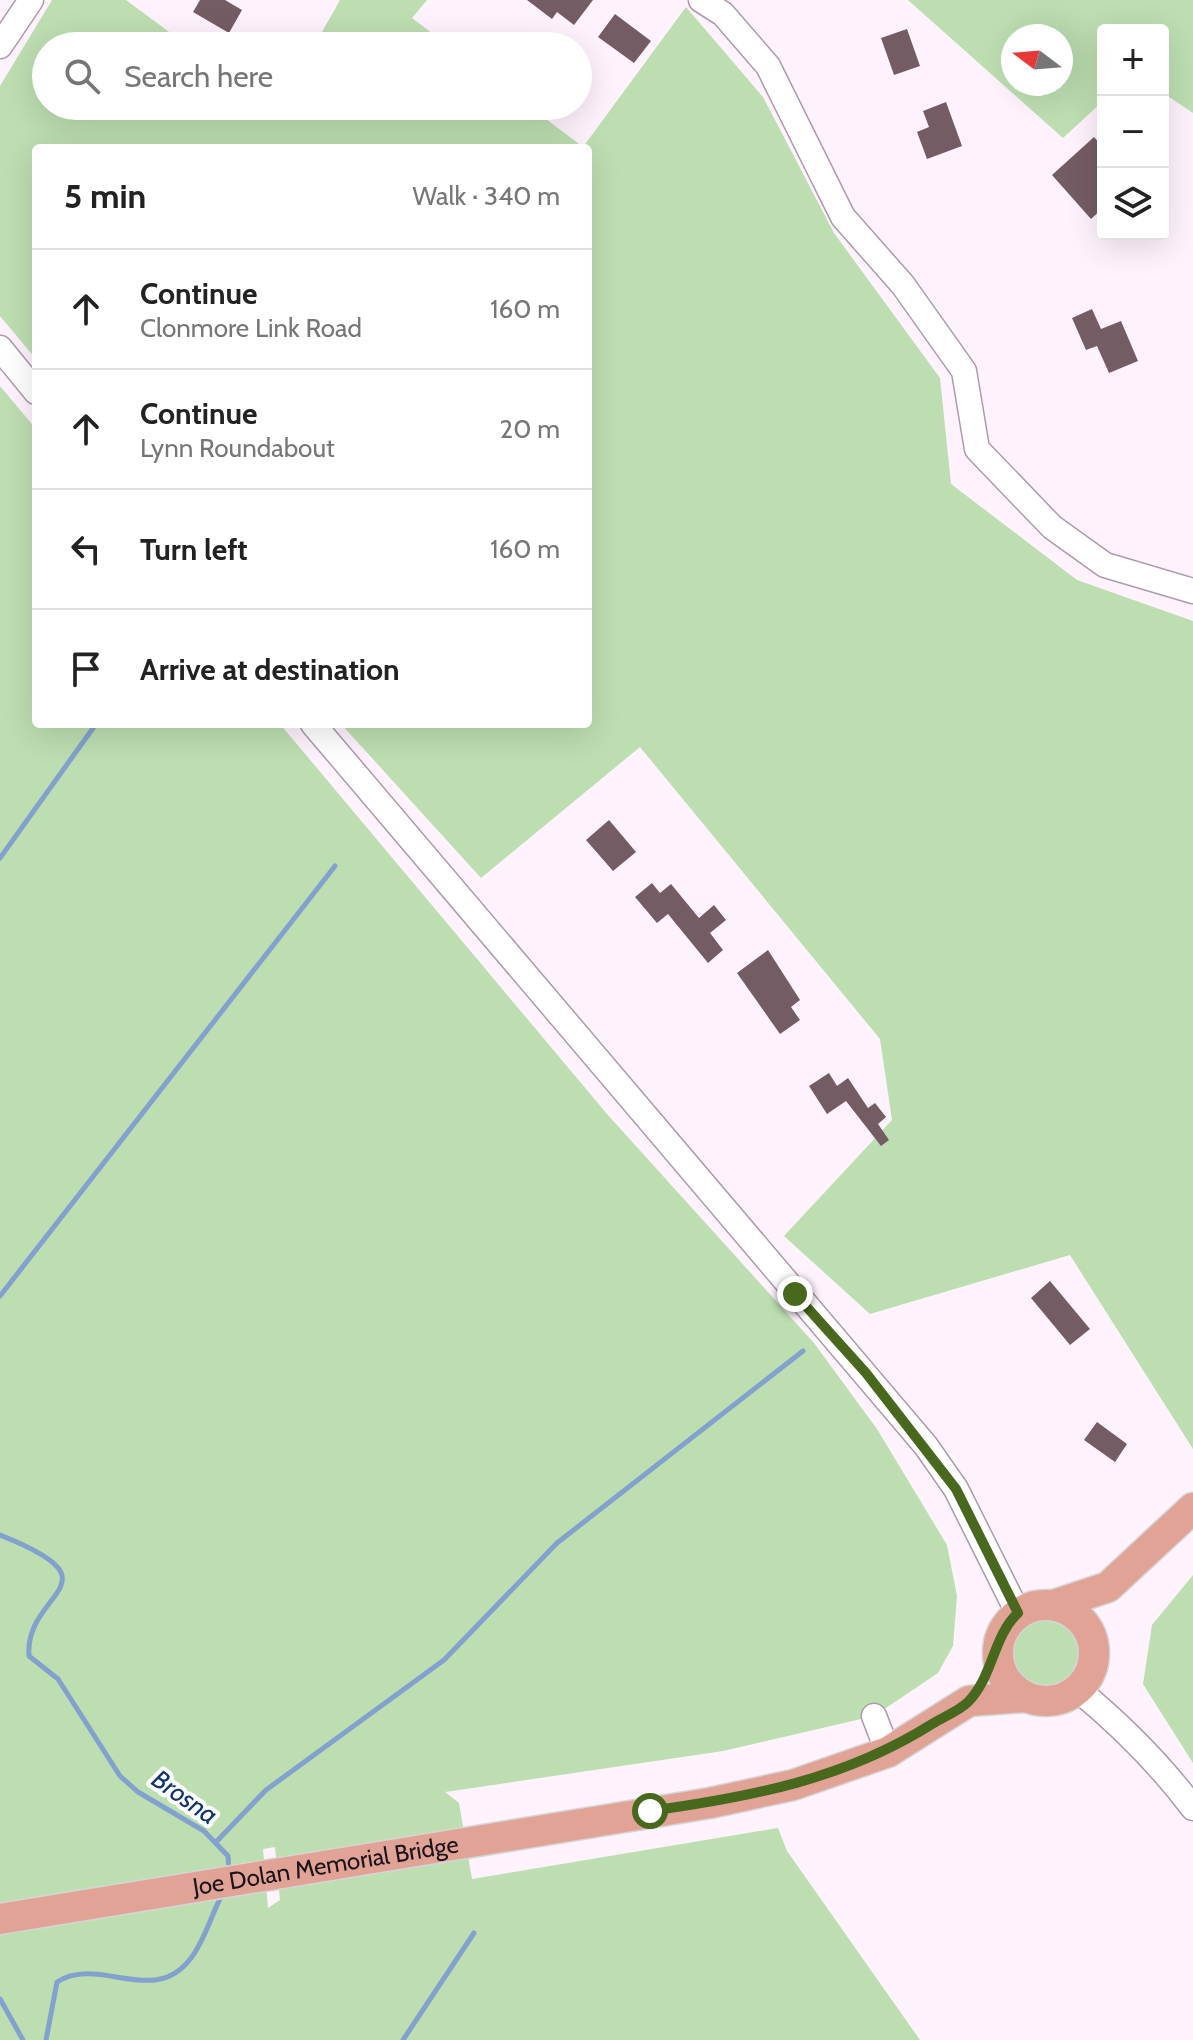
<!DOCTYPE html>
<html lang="en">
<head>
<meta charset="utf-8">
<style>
	:root { --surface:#fff; --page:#f6f6f6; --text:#222; --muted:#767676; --line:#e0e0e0 }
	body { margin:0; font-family:Cabin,sans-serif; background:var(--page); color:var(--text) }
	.controls { position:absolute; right:24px; top:24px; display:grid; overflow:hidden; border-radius:8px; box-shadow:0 8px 32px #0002 }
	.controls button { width:72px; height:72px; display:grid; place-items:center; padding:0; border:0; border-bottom:2px solid var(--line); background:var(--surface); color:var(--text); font:40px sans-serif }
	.compass { position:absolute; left:1001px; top:24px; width:72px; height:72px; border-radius:50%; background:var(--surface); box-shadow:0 8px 32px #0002; rotate:286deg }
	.stop { position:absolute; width:24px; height:24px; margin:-18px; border:6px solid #48681e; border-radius:50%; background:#fff }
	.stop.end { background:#48681e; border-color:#fff; box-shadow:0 2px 8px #0008 }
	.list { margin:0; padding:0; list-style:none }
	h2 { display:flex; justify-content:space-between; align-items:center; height:104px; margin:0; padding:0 32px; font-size:34px }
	h2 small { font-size:26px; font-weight:400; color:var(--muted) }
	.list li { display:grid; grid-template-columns:52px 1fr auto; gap:24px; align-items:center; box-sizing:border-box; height:120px; padding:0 32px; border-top:2px solid var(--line) }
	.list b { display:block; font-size:30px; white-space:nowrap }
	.list p { margin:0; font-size:26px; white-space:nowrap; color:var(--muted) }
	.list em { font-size:26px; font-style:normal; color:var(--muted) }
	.icon { flex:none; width:44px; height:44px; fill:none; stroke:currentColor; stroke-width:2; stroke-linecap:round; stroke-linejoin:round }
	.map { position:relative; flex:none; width:1193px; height:2040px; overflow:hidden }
	.search { position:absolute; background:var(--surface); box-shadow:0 8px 32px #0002; left:32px; top:32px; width:560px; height:88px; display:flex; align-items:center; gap:20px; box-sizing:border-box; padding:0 28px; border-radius:44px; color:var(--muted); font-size:30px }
	.panel { position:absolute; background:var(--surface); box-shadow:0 8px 32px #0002; left:32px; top:144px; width:560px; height:584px; border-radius:8px }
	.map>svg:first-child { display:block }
	.green { fill:#bcdeb0; fill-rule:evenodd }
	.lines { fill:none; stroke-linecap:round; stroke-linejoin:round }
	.stream { stroke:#83a1ce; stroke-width:5 }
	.building { fill:#745c64 }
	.minor-casing { stroke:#ad9bac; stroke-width:27 }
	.major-casing { stroke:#d6d5d6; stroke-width:33 }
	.minor { stroke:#fff; stroke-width:24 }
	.major { stroke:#e2a397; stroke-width:30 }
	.route { stroke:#48681e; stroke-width:10 }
	.labels { text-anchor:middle; stroke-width:8; stroke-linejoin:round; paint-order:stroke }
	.street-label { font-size:24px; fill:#1a141a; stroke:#fff }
	.water-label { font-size:26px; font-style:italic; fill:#0f356c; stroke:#fff }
</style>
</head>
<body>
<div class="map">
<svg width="1193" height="2040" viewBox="0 0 1193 2040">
	<rect width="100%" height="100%" fill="#fef2fd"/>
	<path class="green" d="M52 0H126L188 46H46V106H268L277 113 282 106H529L583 147 686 7 763 97 834 233 940 378 951 484 1077 580 1193 621V1449L1070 1255 870 1314 784 1236 892 1120 880 1039 640 747 481 878 341 724H588V148H36V359L0 316V86Z
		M340 0H427L412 18 449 46H314Z
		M908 0H1193V113L1163 93V30H1103V101L1063 138ZM1013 36H1061V84H1013Z
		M0 386 36 429V724H280L607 1114 814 1343 877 1429 947 1545 957 1596 953 1646 938 1673 874 1716 723 1751 445 1792 459 1803 472 1879 778 1828 787 1851 920 2040H0ZM275 1847 280 1900 268 1908 263 1849Z
		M1193 1575V1763L1143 1684 1152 1625Z
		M1007 1651a38 38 0 1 1 76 0a38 38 0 1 1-76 0Z"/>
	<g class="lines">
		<path class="stream" d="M0 858 96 724
			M0 1296 335 866
			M0 1535C124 1584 24 1591 29 1656L58 1679 120 1776 138 1792 204 1831 228 1856 229 1871
			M216 1842 266 1790 444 1660 557 1543 803 1351
			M0 1999 23 2040
			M46 2040 57 1982C100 1955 154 2008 191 1958 205 1940 211 1915 222 1895
			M403 2040 474 1933"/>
	</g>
	<path class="building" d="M200 0H225L242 10 229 33 193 12Z
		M527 0H593L574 25 557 12 552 19Z
		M615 14 651 41 634 63 598 37Z
		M907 29 920 66 894 75 881 38Z
		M946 102 962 146 927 159 917 132 929 127 923 111Z
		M1094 137 1103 147V208L1091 219 1052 175Z
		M1092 309 1101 329 1121 321 1138 361 1109 373 1097 346 1086 350 1072 318Z
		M609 820 636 852 613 871 586 840Z
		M652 883 660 893 671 884 699 918 714 905 726 920 710 933 723 950 708 963 668 914 657 923 635 897Z
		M768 950 800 1000 791 1007 800 1020 780 1034 737 973Z
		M829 1073 837 1086 848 1078 868 1108 875 1103 886 1117 878 1124 889 1140 881 1146 846 1101 827 1114 809 1086Z
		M1050 1281 1090 1329 1070 1345 1031 1298Z
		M1097 1422 1127 1444 1115 1462 1084 1440Z"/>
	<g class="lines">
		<g class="minor-casing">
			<path id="minor" d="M701 0 723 14 768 66 843 217 903 285 964 371 977 449 1052 527 1105 565 1193 591
				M0 46 31 0
				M0 348 36 392
				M313 724 926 1446 956 1489 1018 1613
				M1077 1689C1121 1725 1159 1763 1193 1808
				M874 1716 888 1752"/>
		</g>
		<g class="major-casing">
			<g id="major">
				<path d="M1054 1605 1108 1587 1193 1508"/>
				<circle cx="1046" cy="1653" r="48"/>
				<path id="s1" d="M0 1919 710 1803 793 1785 888 1752 969 1701 1026 1697"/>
			</g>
		</g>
		<use href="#minor" class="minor"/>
		<use href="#major" class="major"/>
	</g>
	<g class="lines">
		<path class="route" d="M650 1811C751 1797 845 1779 932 1724 943 1717 959 1711 968 1702 993 1677 993 1636 1018 1613L956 1489 866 1373 795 1294"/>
	</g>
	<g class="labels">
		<g class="street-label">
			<text dy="8" stroke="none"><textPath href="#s1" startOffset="330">Joe Dolan Memorial Bridge</textPath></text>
		</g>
		<g class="water-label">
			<text transform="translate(185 1797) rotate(35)" y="9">Brosna</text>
		</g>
	</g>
</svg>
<div class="controls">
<button>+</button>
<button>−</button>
<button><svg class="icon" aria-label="layers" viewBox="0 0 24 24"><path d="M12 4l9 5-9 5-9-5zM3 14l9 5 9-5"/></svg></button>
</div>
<svg class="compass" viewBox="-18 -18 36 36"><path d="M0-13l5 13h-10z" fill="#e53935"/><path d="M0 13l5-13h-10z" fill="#767676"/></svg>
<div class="stop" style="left:650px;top:1811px"></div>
<div class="stop end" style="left:795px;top:1294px"></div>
<div class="search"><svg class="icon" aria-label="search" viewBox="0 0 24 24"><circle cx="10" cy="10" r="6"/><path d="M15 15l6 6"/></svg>Search here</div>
<section class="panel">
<h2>5 min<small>Walk · 340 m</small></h2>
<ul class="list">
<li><svg class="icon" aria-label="ahead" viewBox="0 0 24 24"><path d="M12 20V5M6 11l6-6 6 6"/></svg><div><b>Continue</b><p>Clonmore Link Road</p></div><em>160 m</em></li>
<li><svg class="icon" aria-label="ahead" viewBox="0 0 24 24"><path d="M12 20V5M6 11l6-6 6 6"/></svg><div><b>Continue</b><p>Lynn Roundabout</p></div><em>20 m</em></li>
<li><svg class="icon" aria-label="left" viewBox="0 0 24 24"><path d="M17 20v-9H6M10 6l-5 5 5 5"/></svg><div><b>Turn left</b></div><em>160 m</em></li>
<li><svg class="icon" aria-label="arrive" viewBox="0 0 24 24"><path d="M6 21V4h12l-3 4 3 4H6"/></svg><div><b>Arrive at destination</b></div></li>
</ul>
</section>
</div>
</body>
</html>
